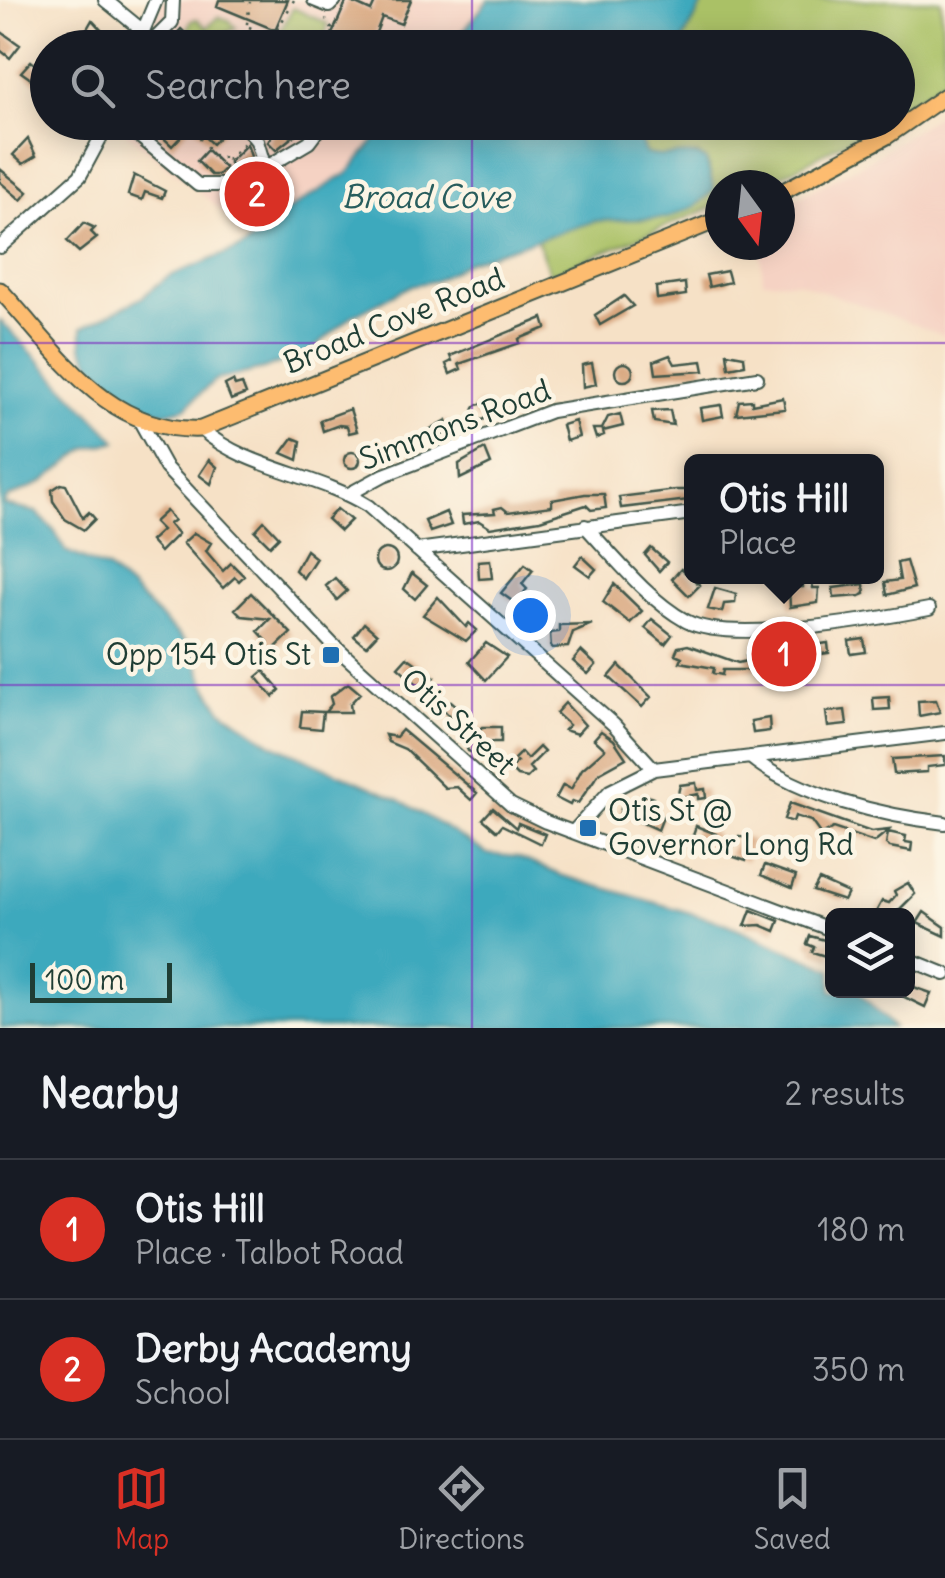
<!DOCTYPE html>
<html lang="en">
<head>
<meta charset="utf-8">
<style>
	:root { --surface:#171b24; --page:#242831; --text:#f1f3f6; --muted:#9ea1a6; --line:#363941; --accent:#d93025 }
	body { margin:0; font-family:Delius,sans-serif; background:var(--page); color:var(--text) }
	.controls { position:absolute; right:30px; bottom:30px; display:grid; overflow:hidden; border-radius:15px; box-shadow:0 5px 25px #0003 }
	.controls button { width:90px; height:90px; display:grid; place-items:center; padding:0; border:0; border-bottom:2px solid var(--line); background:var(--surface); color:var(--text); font:50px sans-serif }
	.compass { position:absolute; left:705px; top:170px; width:90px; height:90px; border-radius:50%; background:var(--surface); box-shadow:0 5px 25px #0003; rotate:165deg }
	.scale { position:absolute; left:30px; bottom:25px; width:142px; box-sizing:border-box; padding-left:10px; border:5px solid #1f3d34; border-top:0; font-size:28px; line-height:35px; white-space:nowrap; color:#1f3d34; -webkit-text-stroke:8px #fcf5e5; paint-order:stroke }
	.you { position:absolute; left:530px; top:615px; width:35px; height:35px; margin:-25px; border:8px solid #fff; border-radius:50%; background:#1a73e8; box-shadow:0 0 0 15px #1a73e833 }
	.badge { display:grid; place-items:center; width:65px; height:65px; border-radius:50%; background:var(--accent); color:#fff; font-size:32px; font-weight:700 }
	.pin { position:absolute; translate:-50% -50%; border:5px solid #fff; box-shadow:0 2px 10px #0006 }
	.popup { position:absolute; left:684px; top:454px; width:200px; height:130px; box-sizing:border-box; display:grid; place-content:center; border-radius:15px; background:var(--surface); filter:drop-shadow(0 2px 8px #0005); font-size:32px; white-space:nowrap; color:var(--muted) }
	.popup b { font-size:38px; color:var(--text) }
	.popup::after { content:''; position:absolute; left:50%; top:100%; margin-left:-20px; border:20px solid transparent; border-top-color:var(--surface) }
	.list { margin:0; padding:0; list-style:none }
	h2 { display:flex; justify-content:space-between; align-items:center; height:130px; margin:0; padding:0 40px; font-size:42px }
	h2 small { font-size:32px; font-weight:400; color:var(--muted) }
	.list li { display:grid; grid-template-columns:65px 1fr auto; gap:30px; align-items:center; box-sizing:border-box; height:140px; padding:0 40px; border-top:2px solid var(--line) }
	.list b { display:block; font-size:38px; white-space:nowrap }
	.list p { margin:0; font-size:32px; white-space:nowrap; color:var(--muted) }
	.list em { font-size:32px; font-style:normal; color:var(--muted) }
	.icon { flex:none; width:55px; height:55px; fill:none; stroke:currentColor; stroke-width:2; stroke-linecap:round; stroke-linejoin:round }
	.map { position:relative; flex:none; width:945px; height:1028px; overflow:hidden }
	.search { position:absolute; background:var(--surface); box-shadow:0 5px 25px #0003; left:30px; right:30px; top:30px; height:110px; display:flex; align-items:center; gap:25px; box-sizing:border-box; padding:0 35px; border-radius:55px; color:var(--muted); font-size:38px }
	.sheet { height:410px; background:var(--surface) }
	nav { display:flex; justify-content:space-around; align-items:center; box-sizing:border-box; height:140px; border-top:2px solid var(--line); background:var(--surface); font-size:28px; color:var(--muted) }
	nav a { display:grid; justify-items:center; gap:5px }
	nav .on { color:var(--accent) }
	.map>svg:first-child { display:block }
	.built { fill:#f5d2c3 }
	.green { fill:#aac166; stroke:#647f4d; stroke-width:2.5 }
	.water { fill:#3ea9bd; stroke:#2e7378; stroke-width:2.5 }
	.building { fill:#d8a67e }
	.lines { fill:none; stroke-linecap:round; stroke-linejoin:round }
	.minor-casing { stroke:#3f564a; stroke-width:16 }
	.major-casing { stroke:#3f564a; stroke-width:19 }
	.path { stroke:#3f564a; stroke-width:2.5; stroke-dasharray:2.5 8; stroke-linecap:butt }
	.minor { stroke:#fff; stroke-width:12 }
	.major { stroke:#fdbc70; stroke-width:15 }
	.grid { fill:none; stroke:#7b2cbf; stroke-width:2.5; stroke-opacity:0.55 }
	.poi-dot { fill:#1f6fb2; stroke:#fcf5e5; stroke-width:4 }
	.labels { text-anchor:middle; stroke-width:9; stroke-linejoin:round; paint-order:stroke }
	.street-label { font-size:30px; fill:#1f3d34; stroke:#fcf5e5 }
	.poi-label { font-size:30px; fill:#1f3d34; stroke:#fcf5e5; text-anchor:end }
	.water-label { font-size:32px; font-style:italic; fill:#285d5d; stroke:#fcf5e5 }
</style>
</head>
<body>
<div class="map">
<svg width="945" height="1028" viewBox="0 0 945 1028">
	<rect width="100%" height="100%" fill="#fcf5e5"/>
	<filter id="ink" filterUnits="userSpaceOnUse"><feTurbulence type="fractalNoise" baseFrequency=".01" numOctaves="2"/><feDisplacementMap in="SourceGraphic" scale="20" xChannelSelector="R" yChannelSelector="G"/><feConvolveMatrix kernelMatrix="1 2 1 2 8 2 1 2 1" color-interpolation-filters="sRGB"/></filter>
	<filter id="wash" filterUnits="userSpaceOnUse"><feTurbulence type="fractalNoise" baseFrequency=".0048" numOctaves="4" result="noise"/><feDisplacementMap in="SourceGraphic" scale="40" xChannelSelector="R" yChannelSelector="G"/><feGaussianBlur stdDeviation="2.25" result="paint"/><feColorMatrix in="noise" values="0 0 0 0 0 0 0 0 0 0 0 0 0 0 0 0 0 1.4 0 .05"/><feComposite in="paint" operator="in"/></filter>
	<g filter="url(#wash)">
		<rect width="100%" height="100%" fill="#f6e1c6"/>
		<path class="built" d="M162 0H488L451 47 143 48Z
			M945 110V336L798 282 763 281 760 245H780V207L868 161Z
			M113 122 389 123 348 173 280 215 255 238Z"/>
		<path class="green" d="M705 0H941L945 78 898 111V48H679Z
			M293 8 328 24 322 47H271Z
			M218 17 229 20 236 28 216 37 209 47 187 31 191 21 197 19 207 28Z
			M647 123H879L764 185H720V204L550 274 537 240C557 233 577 223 598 221 649 216 678 230 713 184L708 165 698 154 656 157 645 153 639 137Z"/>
		<path class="water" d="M488 0H705L679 47H451Z
			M389 123H647L639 137 645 153C664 161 688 147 706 160L714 190 696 206 668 218 595 221 469 261 435 281 412 285 352 316 312 350 264 369 215 380 185 408 166 413 146 409 129 397 91 363 82 347V328L141 298 167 277 245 246 280 215 348 173Z
			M0 320 117 441 86 449 43 482 7 498 4 505 36 512 54 530 66 551 108 569 132 590 193 649 206 686 222 710 272 744 400 800 488 854 518 857 560 875 725 923 832 969V991H858L894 1028H0Z"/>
		<g id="blocks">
			<path class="building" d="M219 0H288L275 30 217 6Z
				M347 0 371 11 376 0H411L401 24 382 17 370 48H326Z
				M92 20 104 33 96 48H76Z
				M181 29 200 48H179L171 40Z
				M0 31 20 45 10 58 0 50Z
				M31 61 42 71 48 66V91L21 72Z
				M147 122H232V123L212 144 192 125 172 146Z
				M281 122H311L276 150 268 142Z
				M28 139 36 156 23 164 13 155Z
				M247 144 252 160 237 170 229 162Z
				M207 150 225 168 218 175H211L197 161Z
				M0 169 28 192 21 200 0 182Z
				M134 175 165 191 162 198 145 192 142 200 128 195Z
				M84 223 95 228 91 232 97 238 79 252 67 241Z
				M727 271 730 282 709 287 706 275Z
				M685 283 686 295 657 299 656 287Z
				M624 296 633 306 600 325 595 315Z
				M543 318 546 328 519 339 520 343 459 364 461 369 450 374 446 364 452 361 450 356Z
				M727 353 744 356 745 365 729 368Z
				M670 355 675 364 702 361 704 371 656 374 654 361Z
				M615 372a9 9 0 1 1 18 0a9 9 0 1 1-18 0Z
				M592 363 596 384 583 387 582 365Z
				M233 381 235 386 242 384 246 394 231 400 225 385Z
				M783 398 785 409 736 414 739 401 752 400V404Z
				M473 412a8 8 0 1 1 16 0a8 8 0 1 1-16 0Z
				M721 405 723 416 702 420 700 408Z
				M350 409 357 431 349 433 347 426 339 425 323 431 320 420Z
				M670 410 673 425 654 422 652 411Z
				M620 414 623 426 603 431 604 435 596 438 593 429H602L608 417Z
				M447 420 451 432 426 441 423 433Z
				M575 421 579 437 566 441 562 425Z
				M408 437 412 448 392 453 388 444Z
				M293 438 301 441 298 460 282 453Z
				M485 449 491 464 460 479 459 464Z
				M344 460a8 8 0 1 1 16 0a8 8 0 1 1-16 0Z
				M209 460 217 467 211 484 199 475Z
				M61 484 66 485 83 518 89 512 95 519 84 530 65 519 53 501 52 490Z
				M676 490H688L689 500 621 508 619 497Z
				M585 494H604L606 508 591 510 586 505 540 520 490 528 479 521 463 524 462 515 495 513 494 509 502 507 508 512 552 506V500Z
				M337 509 351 520 340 531 327 519Z
				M166 511 174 520 169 524 178 534 160 552 150 541 162 530 154 522Z
				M446 512 451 525 430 532 425 521Z
				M264 521 279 537 270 546 255 531Z
				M194 533 211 543 206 551 223 571 231 563 244 576 239 581 235 577 223 588 183 543Z
				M651 548 667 562 659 571 645 555Z
				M375 560a11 11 0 1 1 22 0a11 11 0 1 1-22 0Z
				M306 550 316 558 303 578 295 570Z
				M582 556 596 569 590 576 575 565Z
				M490 560 492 578 479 579 478 561Z
				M906 561 914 588 887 595 885 582 900 580 897 563Z
				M525 564 533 570 522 584 527 589 515 603 501 593Z
				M681 569 700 585 689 596 672 579Z
				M412 573 427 585 415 599 404 589Z
				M335 578 347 591 337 600 326 586Z
				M803 582H812L813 588H819L818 603 790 607 789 588 803 587Z
				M614 584 642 611 630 623 603 602Z
				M864 584 865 594 860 596 834 598 833 588Z
				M715 588 736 594 735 603 724 604 722 612 708 609Z
				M251 593 291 633 269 654 263 648 268 642 258 631 270 619 242 616 235 609Z
				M438 597 466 627 469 623 477 630 466 641 423 615Z
				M535 603 546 608 538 626 527 621Z
				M652 619 672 635 665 644 645 628Z
				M364 623 377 634 366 646 354 636Z
				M592 624 573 632 568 647 551 648 550 633 559 632V625Z
				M864 639 866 652 851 654 849 641Z
				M486 643 507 657 486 680 469 662Z
				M828 643 829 653 799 657 796 668 787 669 786 661 749 670H723L722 675 713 673 714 668 680 662 682 657 675 654 678 647 688 645 738 663 747 661 746 655Z
				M581 651 596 665 588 674 573 661Z
				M407 657 435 677 424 690 398 667Z
				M619 665 651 697 642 707 609 677Z
				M264 671 280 690 273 697 257 677Z
				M348 683 360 693 350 704 351 712H325L332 704 330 697Z
				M889 697 890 709 874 710 873 698Z
				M936 700 940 712 919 716 918 701Z
				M451 701 465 713 456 723 443 709Z
				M565 703 585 725 577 734 564 730 569 725 556 713Z
				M845 710 847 725 828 727 826 712Z
				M302 711 323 712 321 729 300 727Z
				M769 718 770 731 753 733 751 721Z
				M482 727H501V742H483L473 753 468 751 465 743Z
				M402 730 477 793 471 800 457 787 445 788 405 749 388 742 385 735 396 737Z
				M601 731 614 740 626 758 599 773 578 803 572 801 570 805 556 798 563 785 571 789 582 769 605 749 594 739Z
				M539 747 544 752 529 767 533 772 527 778 517 776 510 769 517 762 514 759 521 752 527 759Z
				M945 756V765L927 767V772L894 774 892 759Z
				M696 783 697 790 705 789 706 798 698 799V794L677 798 680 785Z
				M642 794 653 798 650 808 663 817 658 830 620 813 622 805 637 810Z
				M790 803 871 832 889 830 874 842 833 828 821 835 811 821 795 816 793 822 784 819Z
				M493 808 516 828 518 823 545 834 541 844 502 825 497 831 483 819Z
				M696 826 716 834 709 851 690 843Z
				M888 832 906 836 905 842 912 843 911 851 890 847 886 844Z
				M739 836 751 840 746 861 728 855Z
				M765 865 796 876 792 888 761 875Z
				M819 880 848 893 844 901 813 891Z
				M908 883 915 894 893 916 876 912 882 901 889 903 896 895 894 891Z
				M751 910 779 921 775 931 761 925 745 926Z
				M924 912 945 927V936L917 923Z
				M810 936 832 942V958L812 952 814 947 807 944Z
				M908 985 931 993 925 1007 902 996Z"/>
		</g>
	</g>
	<g filter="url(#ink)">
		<use href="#blocks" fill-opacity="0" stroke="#3f564a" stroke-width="2.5"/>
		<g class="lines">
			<g class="minor-casing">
				<path id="minor" d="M105 0 143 31
					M314 0 329 6 335 0
					M152 42 172 22 173 0
					M136 48 156 0
					M122 122 198 185H229L265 168 257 141 242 122
					M265 168 309 142 324 122
					M0 247 80 176 109 122
					M141 423 166 468 332 644 511 805 546 822 832 930
					M201 429C248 470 315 473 368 506L614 725 654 769
					M349 494 384 475 551 411 757 378
					M585 526C615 558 648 600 686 621 730 645 877 619 929 609
					M417 550 692 513
					M750 757C798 796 885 816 945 823
					M573 832 610 791 654 769 945 733
					M908 959 945 974"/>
			</g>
			<g class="major-casing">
				<path id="major" d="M780 193 887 136 945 96
					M0 290C59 353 106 433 201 429L720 219"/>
			</g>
			<path class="path" d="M249 27 274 38
				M165 42 171 48
				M244 45 250 2
				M267 48 294 0
				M323 48 332 29 326 19
				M186 122 216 158 228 157
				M264 122 273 131
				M231 170 227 160 244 143"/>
			<use href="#minor" class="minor"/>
			<use href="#major" class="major"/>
		</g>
	</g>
	<path class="grid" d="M472 0V48M472 122V1028M0 343H945M0 685H945"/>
	<g class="poi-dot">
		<rect x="321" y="645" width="20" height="20" rx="5"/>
		<rect x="578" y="818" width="20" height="20" rx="5"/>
	</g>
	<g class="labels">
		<g class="street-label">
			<text transform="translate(394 321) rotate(-22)" y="10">Broad Cove Road</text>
			<text transform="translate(455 425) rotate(-21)" y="10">Simmons Road</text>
			<text transform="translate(458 722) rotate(42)" y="10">Otis Street</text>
		</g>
		<g class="poi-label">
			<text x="311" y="665">Opp 154 Otis St</text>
			<text x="608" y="821" text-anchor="start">Otis St @<tspan x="608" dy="34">Governor Long Rd</tspan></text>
		</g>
		<g class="water-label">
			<text x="426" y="208">Broad Cove</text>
		</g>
	</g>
</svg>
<div class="controls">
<button><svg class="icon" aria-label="layers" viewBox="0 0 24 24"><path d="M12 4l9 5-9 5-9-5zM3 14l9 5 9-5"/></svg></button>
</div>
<svg class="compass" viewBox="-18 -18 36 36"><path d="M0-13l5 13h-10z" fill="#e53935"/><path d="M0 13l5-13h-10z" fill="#9ea1a6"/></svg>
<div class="scale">100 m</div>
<div class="you"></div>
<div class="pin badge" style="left:784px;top:654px">1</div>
<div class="popup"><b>Otis Hill</b>Place</div>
<div class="pin badge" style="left:257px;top:194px">2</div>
<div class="search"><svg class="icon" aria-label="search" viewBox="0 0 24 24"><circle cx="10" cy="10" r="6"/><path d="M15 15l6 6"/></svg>Search here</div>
</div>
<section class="sheet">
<h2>Nearby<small>2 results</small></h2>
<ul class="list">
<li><span class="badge">1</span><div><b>Otis Hill</b><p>Place · Talbot Road</p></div><em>180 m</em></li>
<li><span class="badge">2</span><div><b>Derby Academy</b><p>School</p></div><em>350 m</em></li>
</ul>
</section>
<nav>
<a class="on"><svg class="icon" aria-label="map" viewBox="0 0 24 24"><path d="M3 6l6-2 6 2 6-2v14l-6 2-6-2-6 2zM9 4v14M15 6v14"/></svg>Map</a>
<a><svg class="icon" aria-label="directions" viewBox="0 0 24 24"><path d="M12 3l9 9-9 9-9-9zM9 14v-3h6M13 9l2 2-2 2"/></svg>Directions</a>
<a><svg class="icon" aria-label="saved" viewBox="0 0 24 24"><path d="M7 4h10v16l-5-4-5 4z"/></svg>Saved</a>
</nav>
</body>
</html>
